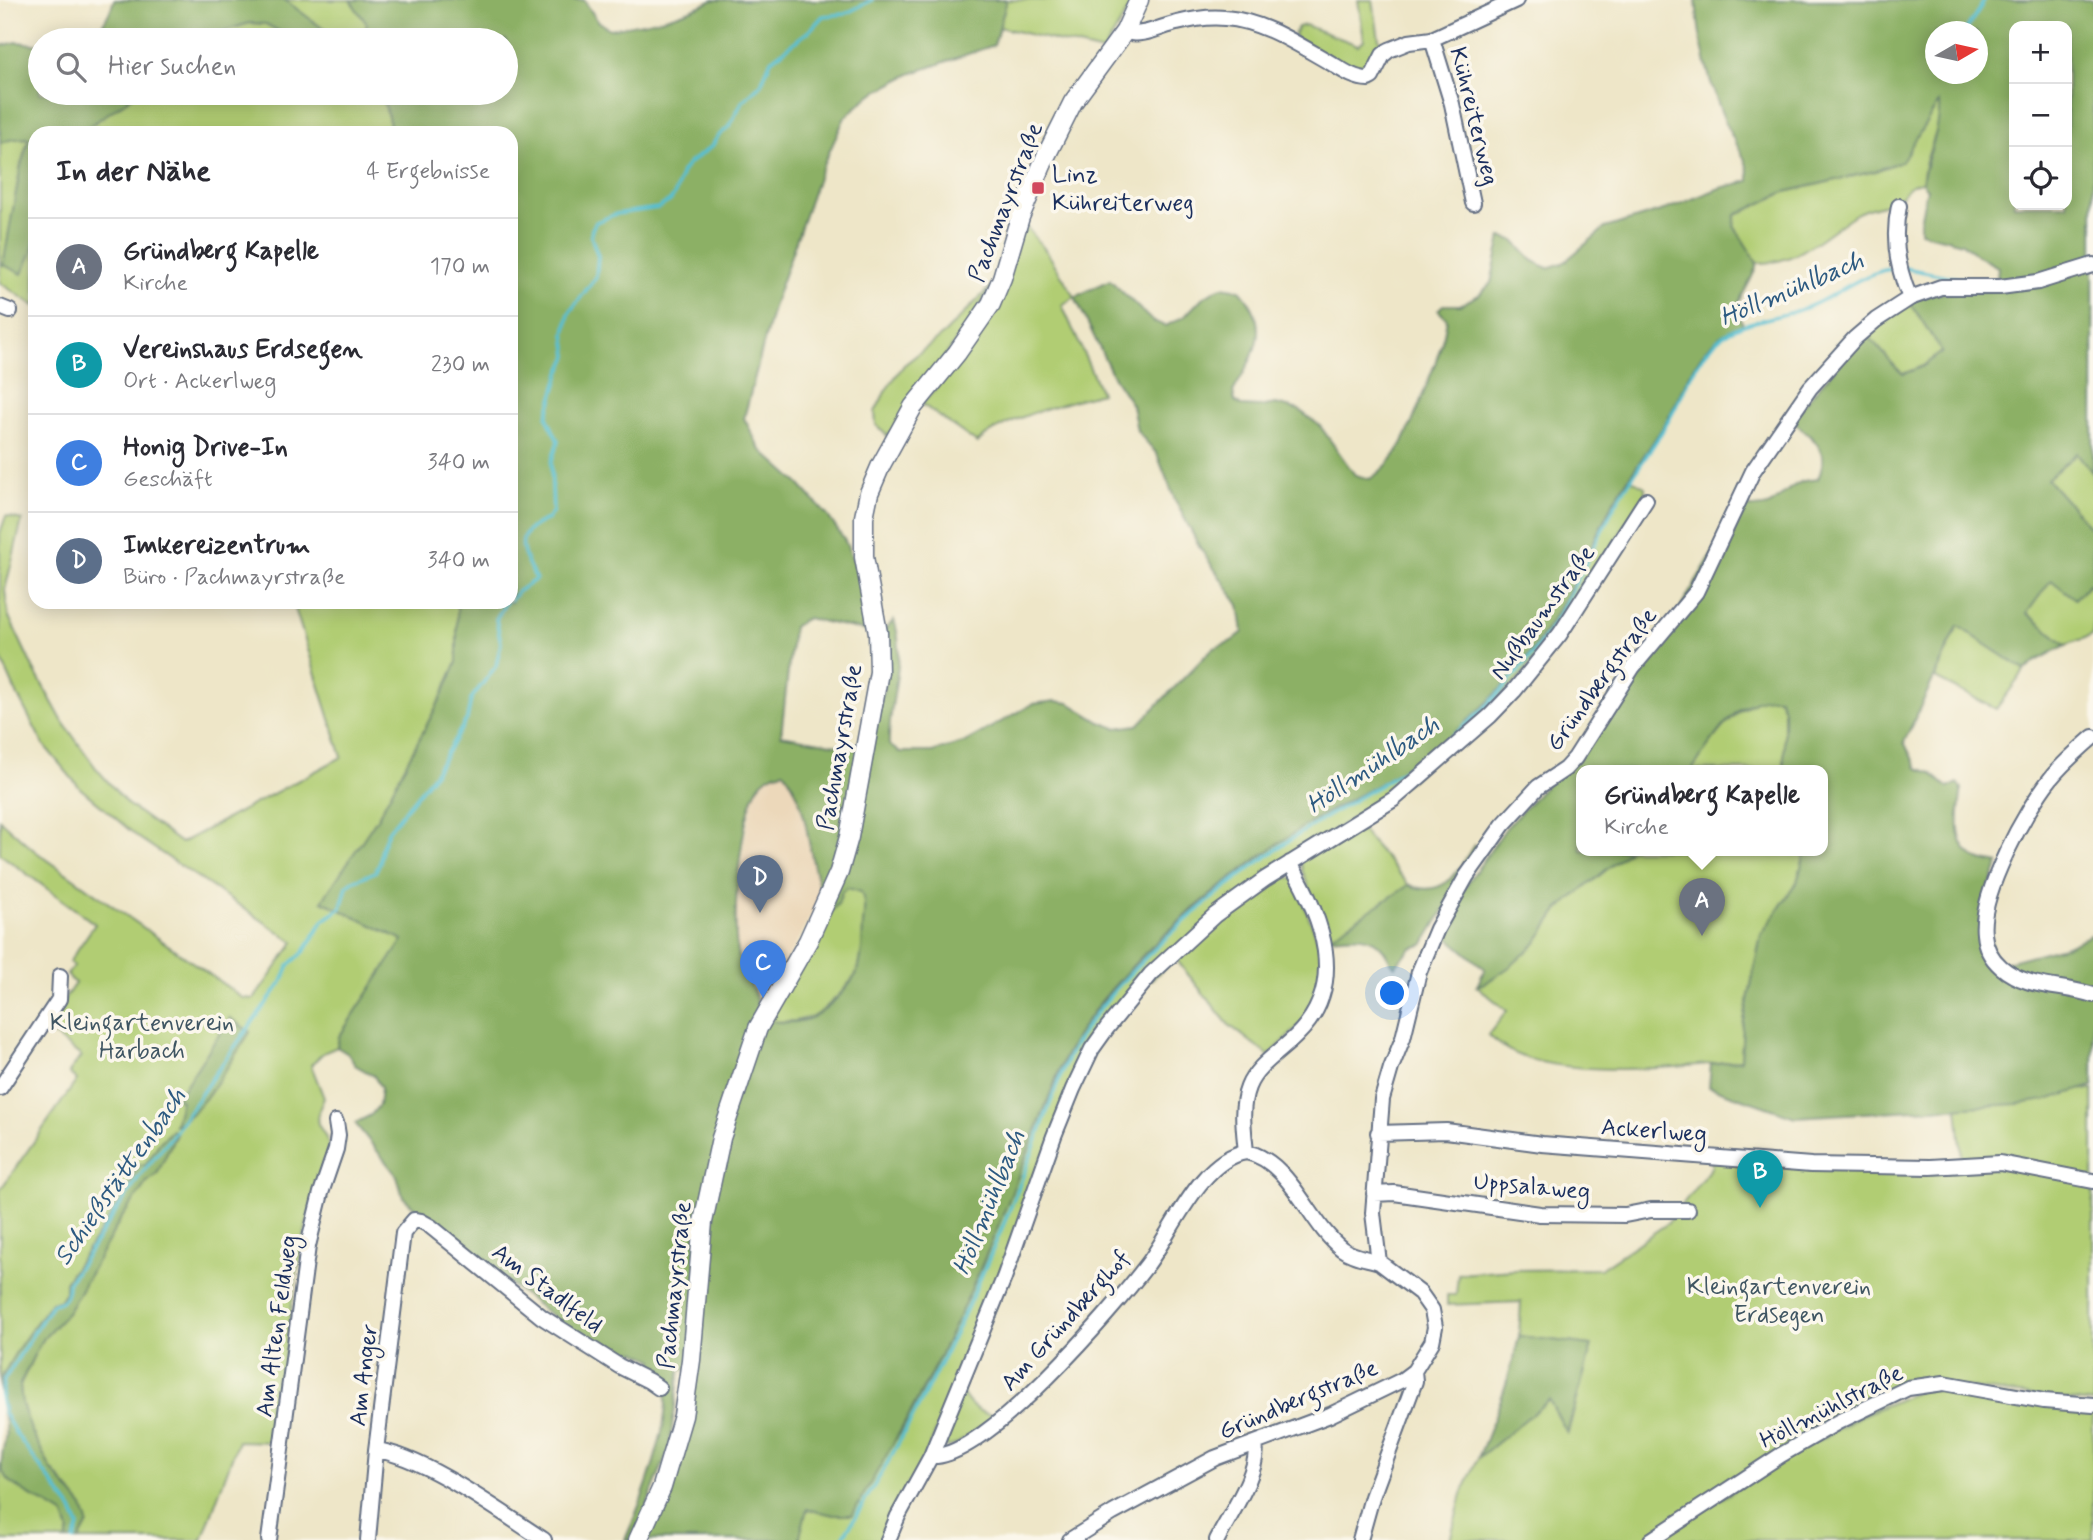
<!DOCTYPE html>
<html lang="de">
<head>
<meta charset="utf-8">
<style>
	:root { --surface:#fff; --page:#f2f2f3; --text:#2b2b33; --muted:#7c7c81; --line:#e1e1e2; --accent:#db2777 }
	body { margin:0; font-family:Mynerve,sans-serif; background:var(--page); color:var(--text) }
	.controls { position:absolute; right:21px; top:21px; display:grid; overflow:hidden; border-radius:14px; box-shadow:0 4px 18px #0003 }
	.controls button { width:63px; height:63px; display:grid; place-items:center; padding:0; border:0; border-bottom:2px solid var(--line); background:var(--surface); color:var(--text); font:35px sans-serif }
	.compass { position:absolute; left:1925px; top:21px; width:63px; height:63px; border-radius:50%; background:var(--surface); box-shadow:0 4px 18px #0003; rotate:81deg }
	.you { position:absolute; left:1393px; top:994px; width:24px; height:24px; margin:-18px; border:5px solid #fff; border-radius:50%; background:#1a73e8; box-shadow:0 0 0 10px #1a73e833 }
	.badge { display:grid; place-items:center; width:46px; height:46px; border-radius:50%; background:var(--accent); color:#fff; font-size:23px; font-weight:700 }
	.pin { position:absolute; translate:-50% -58px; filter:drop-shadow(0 2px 4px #0008) }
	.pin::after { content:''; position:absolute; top:37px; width:24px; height:21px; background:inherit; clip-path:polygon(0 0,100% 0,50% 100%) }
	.popup { position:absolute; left:1576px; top:765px; width:252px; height:91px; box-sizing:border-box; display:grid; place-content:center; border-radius:14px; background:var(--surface); filter:drop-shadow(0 2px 5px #0005); font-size:23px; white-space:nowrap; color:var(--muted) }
	.popup b { font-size:26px; color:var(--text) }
	.popup::after { content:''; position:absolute; left:50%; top:100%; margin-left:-14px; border:14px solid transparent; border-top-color:var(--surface) }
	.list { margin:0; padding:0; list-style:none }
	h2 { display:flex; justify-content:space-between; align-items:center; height:91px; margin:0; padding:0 28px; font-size:30px }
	h2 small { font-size:23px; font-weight:400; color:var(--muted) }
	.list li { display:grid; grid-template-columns:46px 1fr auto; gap:21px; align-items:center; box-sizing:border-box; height:98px; padding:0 28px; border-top:2px solid var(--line) }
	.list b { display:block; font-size:26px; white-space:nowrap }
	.list p { margin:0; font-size:23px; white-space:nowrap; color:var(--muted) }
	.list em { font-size:23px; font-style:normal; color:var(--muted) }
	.icon { flex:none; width:38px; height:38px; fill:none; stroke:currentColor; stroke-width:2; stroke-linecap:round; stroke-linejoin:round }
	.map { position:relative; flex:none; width:2093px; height:1540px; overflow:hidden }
	.search { position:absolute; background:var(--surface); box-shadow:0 4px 18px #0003; left:28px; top:28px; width:490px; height:77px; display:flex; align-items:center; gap:18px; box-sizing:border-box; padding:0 24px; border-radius:38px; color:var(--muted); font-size:26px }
	.panel { position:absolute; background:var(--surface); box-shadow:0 4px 18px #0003; left:28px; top:126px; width:490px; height:483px; border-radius:21px }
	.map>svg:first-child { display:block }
	.built { fill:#ecd8ba }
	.green { fill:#b1cd73; stroke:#667e68; stroke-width:2; fill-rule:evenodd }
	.forest { fill:#8cb065; stroke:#547062; stroke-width:2; fill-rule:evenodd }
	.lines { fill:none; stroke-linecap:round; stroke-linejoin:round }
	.stream { stroke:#56bfd2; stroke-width:3.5 }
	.minor-casing { stroke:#656f83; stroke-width:18 }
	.tertiary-casing { stroke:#656f83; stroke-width:21 }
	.minor { stroke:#fff; stroke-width:14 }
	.tertiary { stroke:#fff; stroke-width:18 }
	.poi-dot { fill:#d1495b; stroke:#fbf7ec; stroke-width:2.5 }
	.labels { text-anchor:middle; stroke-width:7; stroke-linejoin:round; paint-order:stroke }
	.street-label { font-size:24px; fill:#1b2f5e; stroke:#fbf7ec }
	.poi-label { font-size:24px; fill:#1b2f5e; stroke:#fbf7ec; text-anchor:start }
	.park-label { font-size:24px; fill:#405663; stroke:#fbf7ec }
	.water-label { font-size:26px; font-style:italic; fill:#2d5a81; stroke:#fbf7ec }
</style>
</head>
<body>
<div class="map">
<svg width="2093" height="1540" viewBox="0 0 2093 1540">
	<rect width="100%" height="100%" fill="#fbf7ec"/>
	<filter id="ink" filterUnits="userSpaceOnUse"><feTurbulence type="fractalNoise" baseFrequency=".0143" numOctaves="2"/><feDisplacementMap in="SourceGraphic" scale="14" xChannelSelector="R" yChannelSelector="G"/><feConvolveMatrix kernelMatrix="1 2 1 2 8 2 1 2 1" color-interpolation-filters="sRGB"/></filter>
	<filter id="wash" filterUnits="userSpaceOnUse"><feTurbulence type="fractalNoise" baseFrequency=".00686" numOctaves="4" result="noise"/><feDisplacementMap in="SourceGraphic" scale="28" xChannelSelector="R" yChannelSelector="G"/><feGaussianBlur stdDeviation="1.57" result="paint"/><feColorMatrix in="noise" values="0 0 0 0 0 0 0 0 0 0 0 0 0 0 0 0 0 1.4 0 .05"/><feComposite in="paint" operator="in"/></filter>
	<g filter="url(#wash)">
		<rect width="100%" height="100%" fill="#eee6c8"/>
		<path class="built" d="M784 771 792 781 799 802 822 895 757 1015 738 958 734 928 735 903 745 838 754 796 758 787 766 777Z"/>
		<path class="green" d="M285 0H350L367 24 362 40H338Z
			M1007 0H1134L1103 52 999 27Z
			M1358 0H1373L1379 39 1385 48 1365 76 1296 39 1294 34 1298 27 1305 25 1358 45 1364 40Z
			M250 23 266 24 295 40H204L223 31Z
			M138 93H375L385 105 392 133H79Z
			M1939 101V123L1925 164 1922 182C1906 183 1905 197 1892 202 1880 207 1868 207 1856 214 1824 234 1797 265 1757 263L1734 226 1736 215 1785 192 1875 171 1901 161Z
			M29 138 21 165 3 265 32 252 35 239V306L0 283V143L13 139Z
			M1024 224 1047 252 1075 297 1062 305 1101 393C1067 403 1001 418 977 443L922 404 948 374Z
			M992 285 971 320 887 436 876 425 875 412 886 390 904 365 945 333Z
			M1910 302 1942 352 1923 366 1903 374C1888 362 1881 346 1865 335Z
			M2077 453 2093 474V531L2047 479Z
			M1629 478 1645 487V494L1571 610 1519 679 1412 779 1294 856 1106 1019 924 1460 883 1540H799L806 1508 834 1515 900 1434 931 1375 980 1271 1072 1042C1112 983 1163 935 1219 890 1245 869 1271 847 1299 829 1352 797 1411 772 1457 731 1504 691 1543 641 1572 586 1591 549 1606 512 1629 478Z
			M6 516 22 520 5 590 8 615 33 668 63 722 96 768 127 804 181 843 342 757 293 602H457V662L441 698 378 817 323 901 404 940 339 1037 337 1047 323 1053 311 1065 324 1098C309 1132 323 1121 329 1147 295 1242 287 1343 274 1442L238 1441 202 1540H79L88 1523 70 1490 51 1469 31 1430 21 1404 20 1385 36 1351 44 1338 68 1312 120 1220 147 1182 157 1174 176 1134 160 1142 145 1166 139 1165 121 1201 65 1282V1292L59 1301 51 1302 3 1375 0 1386V1190L77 1080 69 1073 81 1056 45 1029 75 983 67 975 74 966 69 962 95 924 0 854V820L35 851 243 998 254 999 294 942 139 838 80 788 43 744 15 690 0 656V533ZM230 1018 250 1032 208 1096 176 1124 181 1101Z
			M2051 579 2089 584 2093 588V635L2066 645 2027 613Z
			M1958 626 2025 670 1996 709 1935 678Z
			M1764 697 1779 698 1784 709V770H1692C1712 739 1730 712 1764 697Z
			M1359 827 1409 885 1328 938 1302 870 1301 861Z
			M1630 850H1806L1797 882 1761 935 1743 1026 1741 1060C1684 1068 1560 1079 1510 1051 1502 1047 1495 1040 1488 1035L1507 1011 1477 986 1487 982 1535 944 1558 910Z
			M1280 875 1294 879 1323 953 1318 991 1305 1020 1269 1056 1228 1024 1174 957 1195 938Z
			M848 887 861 892 865 900 862 954 856 975 839 995 816 1016 795 1021 768 1022 826 916 838 904 842 892Z
			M2080 1089 2093 1090V1403L1919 1382 1647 1540H1450L1462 1494 1478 1458 1550 1399 1568 1432 1592 1345 1519 1336 1521 1302 1447 1305V1295H1456L1458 1274 1514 1270 1600 1269 1668 1223 1712 1166 1711 1160 1963 1168 1957 1107C2001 1105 2038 1102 2080 1089Z
			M1931 1386 2093 1409V1540H1656L1841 1424Z
			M962 1392C970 1408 983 1416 1000 1414L955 1445 947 1447 942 1441Z
			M0 1464C10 1491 43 1499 64 1515L69 1532 66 1540H0Z"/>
		<path class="forest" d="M114 0H285L338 40H295L266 24 250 23 223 31 204 40H86C101 31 109 16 114 0Z
			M350 0H584L597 20 609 29C645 23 681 17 713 0H1007L994 45 910 74 870 95 845 117 820 172 774 304 744 418 760 449 799 484 828 516 845 541 858 571 871 632 807 618 793 627 781 735 860 749 846 825 822 895C806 856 811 806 784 771 773 773 764 777 758 787 740 818 731 921 738 956 743 978 761 992 757 1015 773 1025 799 1024 815 1016 827 1010 852 985 857 972 863 957 862 940 863 924 864 912 866 903 861 892L848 888 842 892 838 904 826 916 883 692 888 660 885 629 894 620C908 660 887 704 889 745L899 752H932L963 743 1033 704 1055 701 1069 703 1100 722 1116 728 1138 725 1212 649 1232 641 1243 632 1239 605 1200 548 1175 500 1157 454 1137 431 1132 405 1114 378 1075 297 1110 280 1152 321 1166 326 1185 316 1202 298 1217 289 1222 287 1240 290C1274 327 1253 356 1233 392L1235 401 1241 406 1259 407 1276 404 1299 410 1320 426 1355 475 1370 479C1402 458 1411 425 1424 392 1434 366 1443 346 1447 319L1438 310 1443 305H1460L1479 295 1491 283 1501 237 1513 240 1532 260 1547 268 1563 263 1605 228 1667 209 1720 188 1749 181C1750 161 1735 144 1727 126 1710 87 1699 43 1696 0H2093V473L2077 453 2047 479 2093 531V588L2089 584 2075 599 2051 580 2027 613 2066 645 2036 661 2025 670 1958 626 1904 742 1917 768 1931 773 1948 788 1958 783 1962 788C1959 809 1951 849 1978 859 1984 862 1992 862 1999 864L1983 902 1995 965 2067 946 2093 934V1086L2046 1100 2018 1104 1795 1117 1709 1087 1711 1064 1741 1060 1743 1026 1761 935 1797 882 1806 850H1823V770H1784V709L1779 698C1736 695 1713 739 1692 770H1581V850H1630L1558 910 1535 944 1511 966 1487 982 1477 986 1485 969 1440 931 1460 894 1506 828 1593 735 1668 629 1741 505C1779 515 1775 493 1801 482 1806 480 1813 480 1818 479 1831 448 1814 440 1793 421L1808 399 1865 335C1881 346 1888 362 1903 374L1923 366 1942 352 1910 302 1929 294 1996 290 1998 267 1976 255 1962 243 1920 232V221L1927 189 1922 182C1927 155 1941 130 1939 102L1902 161 1875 171 1785 192 1736 215 1734 226 1757 263C1753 281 1741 293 1736 310L1743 324C1697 341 1689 380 1667 420 1651 447 1631 472 1615 499 1605 516 1597 534 1589 552 1569 591 1549 630 1521 665 1483 712 1436 751 1384 781 1355 798 1324 812 1297 831 1219 883 1101 977 1062 1063 1029 1148 998 1232 960 1314 928 1384 890 1450 852 1515H834L807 1509 799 1540H643L680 1457 685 1450 686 1441 683 1437 692 1370H680L669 1449 633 1540H625C639 1508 675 1416 664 1384 662 1376 654 1375 651 1367L654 1360 635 1351 628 1364 578 1336 432 1224 403 1197 397 1176 355 1123 371 1115 379 1105 381 1088 374 1076 355 1065 348 1054 337 1047 339 1037 403 940 322 901 378 817 441 698 457 662V602H511V133H392L385 105 375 93H506V40H362L367 24ZM2014 26H2067V205H2014ZM1936 32H1978V74H1936Z
			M17 42 40 45V93H138L79 133H35V239L32 252 22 274 3 265 21 165 29 138 13 139 0 143V46Z
			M1474 845 1480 850 1423 945 1411 948 1395 966C1388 961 1388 954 1382 948 1369 932 1347 937 1328 938L1409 885C1445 899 1457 872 1474 845Z
			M230 1018 250 1032C234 1056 201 1115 175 1125L181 1101 177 1098Z
			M172 1130 176 1134 157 1174 147 1182 120 1220 68 1312 44 1338 36 1351 20 1384 22 1404 31 1430 51 1469 83 1507 88 1523 79 1540H66L69 1531 64 1515C45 1501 15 1493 2 1471 0 1459 3 1450 5 1439 8 1426 0 1404 0 1386 3 1365 38 1321 51 1302L59 1301 65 1292V1282L121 1201 139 1164 145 1165 160 1142Z
			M1519 1336 1592 1345 1567 1433 1549 1400 1478 1458C1495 1418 1510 1379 1519 1336Z"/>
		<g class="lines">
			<path class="stream" d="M1965 31 1985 0
				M2076 263 2093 255
				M1904 268 1957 278 1983 280
				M511 600 517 592 536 579C519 550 513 532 548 519L553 511 551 463 558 441 547 417 560 373 568 356 565 334 569 313 596 277 598 256 591 236 592 229 596 222 616 214 658 208 670 201 675 194 682 172 688 164 712 146 718 136 729 127 742 102 761 84 771 60 809 31 823 16 845 14 872 0
				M74 1540 79 1527 72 1510 16 1434 4 1413 1 1398 4 1380 52 1304C65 1303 68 1295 68 1283L139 1177 175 1132 212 1078 282 982 289 965 304 952 323 921 341 908 347 886 353 881 375 872 380 862 382 847 388 831 434 774 467 719 471 699 496 666 501 643 496 619 506 602
				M841 1540C904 1441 957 1336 1002 1228 1025 1174 1044 1119 1065 1064 1102 983 1213 893 1287 842 1364 790 1441 759 1505 687 1520 669 1537 651 1549 631 1574 592 1591 550 1613 509 1629 480 1650 452 1667 423 1685 393 1695 355 1725 334 1744 320 1786 317 1810 306 1839 294 1864 271 1897 268"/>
		</g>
	</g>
	<g filter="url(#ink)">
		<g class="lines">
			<g class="minor-casing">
				<path id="minor" d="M1125 31C1139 39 1162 26 1177 23 1193 19 1209 16 1225 18 1263 21 1297 44 1329 62 1341 69 1354 79 1368 79L1372 77 1383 55 1389 50 1409 42 1432 39 1516 0
					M1432 39 1452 104 1473 203
					M1899 206C1892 238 1897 268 1910 298
					M0 307 10 311
					M2093 737C2078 750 2063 763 2051 778 2026 809 1979 895 1984 934 1985 947 1992 959 2001 967 2026 989 2063 985 2093 995
					M1290 863C1322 917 1349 985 1296 1036 1280 1052 1256 1066 1248 1087 1240 1107 1244 1131 1246 1152 1291 1161 1308 1223 1342 1249 1353 1257 1366 1258 1379 1262
					M0 1088 59 999 60 976
					M1378 1133 1446 1131 1542 1144 1811 1165 1930 1167 2000 1163 2093 1181
					M1374 1194 1394 1193 1540 1214 1625 1215 1651 1210H1688
					M376 1450C424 1456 502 1513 544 1540
					M931 1456C984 1461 1115 1307 1147 1265 1173 1230 1201 1159 1246 1152
					M269 1540 308 1246 321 1193 336 1149 338 1135 336 1122
					M368 1540 376 1450 403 1233 414 1220 421 1221 430 1226 542 1317 619 1366 649 1381 659 1388
					M888 1540 898 1516 931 1456 1004 1278 1054 1136 1073 1089 1092 1049 1107 1028 1151 974 1215 915 1265 879 1394 799 1490 716 1514 691 1560 634 1646 500
					M1070 1540 1113 1513 1215 1458 1330 1415 1402 1380 1414 1371 1432 1342 1435 1327 1432 1310 1420 1293 1379 1262 1373 1213 1382 1099 1391 1068 1403 1038 1419 972 1437 929 1466 877 1503 825 1538 787 1565 769 1575 758 1633 667 1696 592 1753 471 1810 388 1855 338 1876 320 1910 298 1941 287H2000L2038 282 2093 265
					M1217 1540C1229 1516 1261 1470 1255 1444
					M1360 1540 1372 1497 1415 1381 1414 1371
					M1651 1540 1781 1455 1838 1422 1908 1388 1944 1383 2044 1401 2093 1405"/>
			</g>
			<g class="tertiary-casing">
				<path id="tertiary" d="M638 1540 662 1487 683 1416 691 1360 703 1222 721 1138 758 1028 808 941 839 872 849 837 879 672 878 633 864 557V517L869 493 881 465 913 407 957 353 991 304 1002 278 1020 217 1046 156 1073 102 1125 31 1139 0"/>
			</g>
			<use href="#minor" class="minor"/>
			<use href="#tertiary" class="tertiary"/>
		</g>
	</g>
	<rect class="poi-dot" x="1031" y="181" width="14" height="14" rx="3.5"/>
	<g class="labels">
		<g class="street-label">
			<text transform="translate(1475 116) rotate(76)" y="8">Kühreiterweg</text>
			<text transform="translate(1005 202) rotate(-69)" y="8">Pachmayrstraße</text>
			<text transform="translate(1542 612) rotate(-54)" y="8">Nußbaumstraße</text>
			<text transform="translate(1601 679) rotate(-54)" y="8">Gründbergstraße</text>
			<text transform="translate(839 747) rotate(-80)" y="8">Pachmayrstraße</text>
			<text transform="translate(1654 1130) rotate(4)" y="8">Ackerlweg</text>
			<text transform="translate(1532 1186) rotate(5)" y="8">Uppsalaweg</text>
			<text transform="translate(674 1285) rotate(-84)" y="8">Pachmayrstraße</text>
			<text transform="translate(548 1288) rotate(37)" y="8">Am Stadlfeld</text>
			<text transform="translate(1065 1320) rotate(-48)" y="8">Am Gründberghof</text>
			<text transform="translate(276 1326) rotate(-82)" y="8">Am Alten Feldweg</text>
			<text transform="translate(363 1375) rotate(-83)" y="8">Am Anger</text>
			<text transform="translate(1298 1399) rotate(-23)" y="8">Gründbergstraße</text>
			<text transform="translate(1831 1406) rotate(-27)" y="8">Höllmühlstraße</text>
		</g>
		<g class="poi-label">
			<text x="1052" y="182">Linz<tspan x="1052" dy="28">Kühreiterweg</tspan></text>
		</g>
		<g class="park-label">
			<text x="142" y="1030">Kleingartenverein<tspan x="142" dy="28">Harbach</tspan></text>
			<text x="1779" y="1294">Kleingartenverein<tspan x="1779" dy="28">Erdsegen</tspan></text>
		</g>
		<g class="water-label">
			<text transform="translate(1791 288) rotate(-23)" y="9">Höllmühlbach</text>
			<text transform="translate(1372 764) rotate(-34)" y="9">Höllmühlbach</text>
			<text transform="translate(119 1176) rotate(-55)" y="9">Schießstättenbach</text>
			<text transform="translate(988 1202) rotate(-68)" y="9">Höllmühlbach</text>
		</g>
	</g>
</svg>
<div class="controls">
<button>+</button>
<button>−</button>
<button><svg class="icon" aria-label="locate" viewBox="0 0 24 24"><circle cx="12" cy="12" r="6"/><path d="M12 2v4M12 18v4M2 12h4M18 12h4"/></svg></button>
</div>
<svg class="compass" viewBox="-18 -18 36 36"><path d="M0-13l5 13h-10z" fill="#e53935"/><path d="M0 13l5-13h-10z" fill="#7c7c81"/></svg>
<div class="you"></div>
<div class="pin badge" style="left:1702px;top:936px;background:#6b7280">A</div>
<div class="popup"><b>Gründberg Kapelle</b>Kirche</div>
<div class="pin badge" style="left:1760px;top:1208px;background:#0f9aa8">B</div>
<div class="pin badge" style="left:763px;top:998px;background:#3f7fe0">C</div>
<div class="pin badge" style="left:760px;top:913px;background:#5c6f8a">D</div>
<div class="search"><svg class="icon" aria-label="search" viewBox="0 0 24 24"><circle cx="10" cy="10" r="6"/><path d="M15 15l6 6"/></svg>Hier suchen</div>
<section class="panel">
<h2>In der Nähe<small>4 Ergebnisse</small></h2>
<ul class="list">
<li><span class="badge" style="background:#6b7280">A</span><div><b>Gründberg Kapelle</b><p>Kirche</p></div><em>170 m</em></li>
<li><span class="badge" style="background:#0f9aa8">B</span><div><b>Vereinshaus Erdsegen</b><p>Ort · Ackerlweg</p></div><em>230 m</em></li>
<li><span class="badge" style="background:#3f7fe0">C</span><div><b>Honig Drive-In</b><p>Geschäft</p></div><em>340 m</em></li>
<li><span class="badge" style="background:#5c6f8a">D</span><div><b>Imkereizentrum</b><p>Büro · Pachmayrstraße</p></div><em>340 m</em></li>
</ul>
</section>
</div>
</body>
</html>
